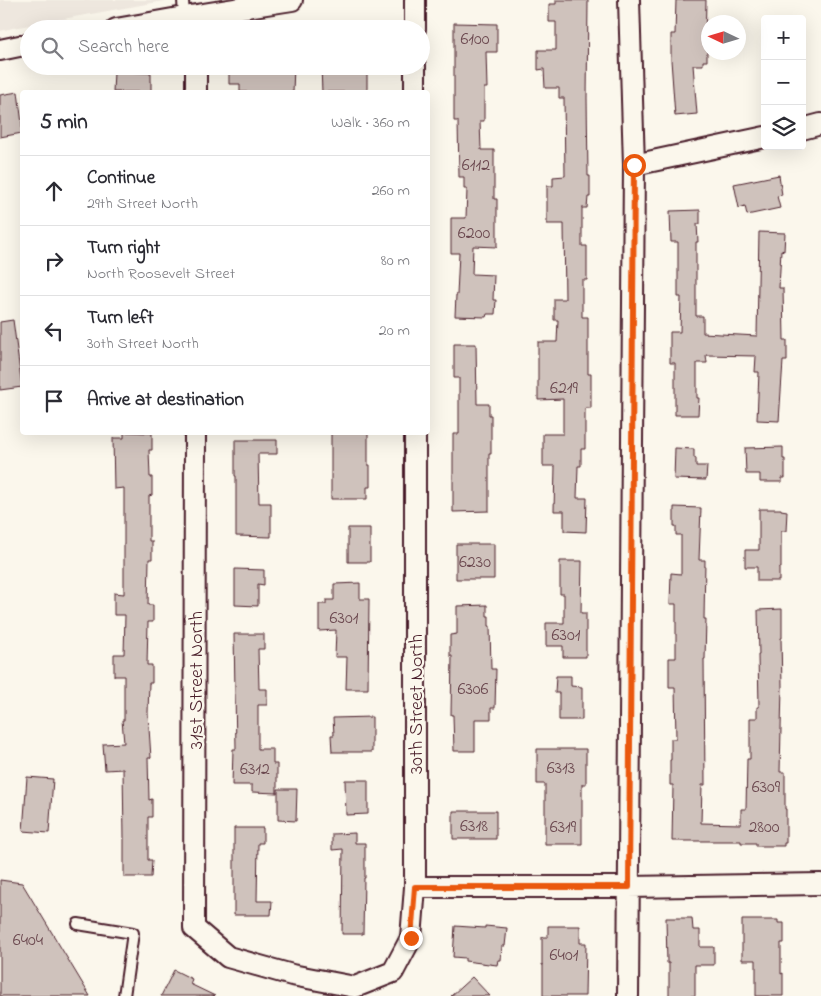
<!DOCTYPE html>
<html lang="en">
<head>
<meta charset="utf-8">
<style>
	:root { --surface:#fff; --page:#f2f2f3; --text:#2b2b33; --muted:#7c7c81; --line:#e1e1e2 }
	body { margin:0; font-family:"Indie Flower",sans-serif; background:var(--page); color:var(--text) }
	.controls { position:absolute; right:15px; top:15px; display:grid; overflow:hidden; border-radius:5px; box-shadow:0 5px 20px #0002 }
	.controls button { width:45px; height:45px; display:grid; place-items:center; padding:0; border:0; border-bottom:1px solid var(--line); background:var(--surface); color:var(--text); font:25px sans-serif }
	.compass { position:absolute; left:701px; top:15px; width:45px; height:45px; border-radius:50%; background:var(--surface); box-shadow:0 5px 20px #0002; rotate:274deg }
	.stop { position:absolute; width:15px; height:15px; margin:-11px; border:4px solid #ea580c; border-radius:50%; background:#fff }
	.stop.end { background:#ea580c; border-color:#fff; box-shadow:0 1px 5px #0008 }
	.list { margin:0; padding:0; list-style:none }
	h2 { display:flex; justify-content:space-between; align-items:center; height:65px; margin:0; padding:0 20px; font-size:21px }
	h2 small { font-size:16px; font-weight:400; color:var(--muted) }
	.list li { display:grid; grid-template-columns:32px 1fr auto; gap:15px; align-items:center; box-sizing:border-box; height:70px; padding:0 20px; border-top:1px solid var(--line) }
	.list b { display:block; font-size:19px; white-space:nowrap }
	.list p { margin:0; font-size:16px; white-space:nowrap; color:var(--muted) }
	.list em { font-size:16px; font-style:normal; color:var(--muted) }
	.icon { flex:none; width:28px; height:28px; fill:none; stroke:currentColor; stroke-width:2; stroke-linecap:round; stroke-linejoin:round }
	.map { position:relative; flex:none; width:821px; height:996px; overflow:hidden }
	.search { position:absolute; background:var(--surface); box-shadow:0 5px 20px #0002; left:20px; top:20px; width:410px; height:55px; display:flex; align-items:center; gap:12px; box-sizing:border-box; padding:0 18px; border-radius:28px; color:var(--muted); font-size:19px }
	.panel { position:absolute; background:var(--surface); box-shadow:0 5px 20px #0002; left:20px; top:90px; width:410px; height:345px; border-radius:5px }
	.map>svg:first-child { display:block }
	.built { fill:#eee7de }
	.building { fill:#cfc2bc; stroke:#4a1f2b }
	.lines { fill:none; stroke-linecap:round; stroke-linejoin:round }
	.lane-casing { stroke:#4a1f2b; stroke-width:14 }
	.street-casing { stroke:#4a1f2b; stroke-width:24 }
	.lane { stroke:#fbf7ec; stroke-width:10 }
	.street { stroke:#fbf7ec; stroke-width:20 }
	.route { stroke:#ea580c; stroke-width:6 }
	.labels { text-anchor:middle; stroke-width:4.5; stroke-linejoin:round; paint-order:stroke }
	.number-label { font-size:18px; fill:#6b484f }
	.street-label { font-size:20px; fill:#4a1f2b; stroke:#fbf7ec }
</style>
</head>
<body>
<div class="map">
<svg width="821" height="996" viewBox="0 0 821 996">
	<rect width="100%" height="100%" fill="#fbf7ec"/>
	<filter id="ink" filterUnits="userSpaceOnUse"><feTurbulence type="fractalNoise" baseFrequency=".02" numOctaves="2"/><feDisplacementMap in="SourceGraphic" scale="10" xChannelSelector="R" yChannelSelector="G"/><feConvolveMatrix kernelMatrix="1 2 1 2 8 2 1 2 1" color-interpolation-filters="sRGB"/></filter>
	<g filter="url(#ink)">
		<path class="built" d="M0 0H169L13 28 0 31Z"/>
		<path class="building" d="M556 0H588L587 98 588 176H590V197H588L587 208H582V246H587V280H582V317H588V374H591V408H585V449H581V466H578L577 498H587L586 532 564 531V511H554L555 466H543V434H563V399L538 400V342H557L558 320H554V299H565L564 224H547V186H553V177L565 176 564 98H559V88H545L544 69 538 70V50H556V22H549V4H556Z
			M676 0H706L705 47H707V61H703V65H693L697 114 675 116 671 60V34H675Z
			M454 23 497 24V52H486L487 88H484V121H480L481 150H494V199H497V247L473 246 472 274 494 275 493 300H496L495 314H487L486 317 455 316 456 295H457L459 253H451V218H466L467 189H464V177H459L458 121H454Z
			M229 66H294L293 92H240V84H229Z
			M321 66H367V92H322Z
			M114 72 151 73V92H113Z
			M18 92 22 124V133L0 137V95Z
			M779 175 782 195 777 196 780 208 747 215 745 206 739 208 734 184Z
			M700 210V224H697L698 242H696V316H703V333L757 336 759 232 785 233 784 251 781 250 779 288H783L784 340H787V361H783L779 421 757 420 759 372H755L756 356 706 355 707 363H697V398H699L698 415H675V363H670V332H680L681 297H678V242H671L670 211Z
			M13 320 22 387 0 390V322Z
			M454 344H476L477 404H489V415H491V454H489V511L453 512V434H459V378H454Z
			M124 432 152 433V450H149L150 477H152V495L149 496V541H152V559H149L148 605H153V622H148L147 665H152V683H149L148 713 151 758H148L149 800 152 799V817H148V860H152L151 877H124V838L123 769 105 770 103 744 124 743 122 720H124V676H114V654H124L125 615H114V593L124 594V488L114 489 113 438H124Z
			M331 432H368V465H370V487H367V499H331Z
			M235 440H277V454H258L259 503H271V537L236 536V476H235Z
			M783 447V459H785V478H782V482H760V474H746L745 448Z
			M675 448 694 449V458H696V466H707L706 480 674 479Z
			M674 507 701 508 699 560H705L704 619H706L705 659H704L705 785H702L701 823 741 824V809H746L747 759H750V718H757V707H759L758 655H759L758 610 782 609V638H781L782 686 780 772H785V809H786V843H784V846H756V843H741V841H672L673 785H670V760H671V739H676L675 687H669V658H676V604H670L671 573 681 574V535H676V526H674Z
			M759 509H781V510L787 511 786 531H781V568H779V581H757V567H745V550H759Z
			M348 528H370V562H348Z
			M456 544H494V579H456Z
			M560 561H582L581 613H586V657H563V646H546V623H564V594H560Z
			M235 569 264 570V585L258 584V606L235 605Z
			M360 583V599H369L368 689H346L347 657H335L336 630 319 631V604H326V600H334V584Z
			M487 605V616H489V626H490L491 669H496L495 708H491V719H475V751H454L453 715H451L452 656H450V635L457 634V606Z
			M234 634H264V649H258L259 689H267V705H258V749H273V764H277V793L252 792V785H232L233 749H236Z
			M556 676H571V686L582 687V720H559V693H555Z
			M372 717V752H332L331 735H334L333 718Z
			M537 749H586V784H582V844H545V784H537Z
			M27 777 53 779 49 833 23 831Z
			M345 780H368V814L346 815Z
			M278 789H297L296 821 278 820Z
			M453 811H496V839H453Z
			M234 828H263V843H258L257 901H272L271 915H234Z
			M355 833V843H365V878H364L363 934H342L343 849 332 850V834Z
			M0 880 22 883 90 996H0Z
			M666 918H692L693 930H700V947H714V965H695V996H669V963H667Z
			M742 920H778V923H784V943H781V974L783 973V996H756V960H742Z
			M455 926 485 928V926L507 928 505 946H502L501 960H498L497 965 465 961V958L453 957Z
			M548 926H580V943H586L585 996H543V965H542V937H548Z
			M174 970 192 979 190 984 215 996H161Z
			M472 977 490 996H451Z"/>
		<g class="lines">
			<g class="lane-casing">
				<path id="lane" d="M183 0 184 17
					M78 924 133 933 124 996"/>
			</g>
			<g class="street-casing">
				<path id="street" d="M415 0V29
					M116 29 184 17 292 0
					M0 50 29 44
					M415 66V92
					M196 92V66
					M802 129 821 124
					M634 165 765 137
					M195 432 194 928 228 957 292 975 355 987 393 972 411 938 415 887V432
					M415 887H629L821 884
					M628 996 634 165 629 0"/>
			</g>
			<use href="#lane" class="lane"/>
			<use href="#street" class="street"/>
		</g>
	</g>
	<g class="lines" filter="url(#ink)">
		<path class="route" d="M411 938 415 887H629L634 165"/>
	</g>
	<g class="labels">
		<g class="number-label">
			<text x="475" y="44">6100</text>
			<text x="476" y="170">6112</text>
			<text x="474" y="238">6200</text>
			<text x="564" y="393">6219</text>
			<text x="475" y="567">6230</text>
			<text x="344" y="623">6301</text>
			<text x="566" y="640">6301</text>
			<text x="473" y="694">6306</text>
			<text x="561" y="773">6313</text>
			<text x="255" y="774">6312</text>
			<text x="766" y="792">6309</text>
			<text x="474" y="831">6318</text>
			<text x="563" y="832">6319</text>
			<text x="764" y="832">2800</text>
			<text x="28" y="945">6404</text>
			<text x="564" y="960">6401</text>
		</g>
		<g class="street-label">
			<text transform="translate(195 680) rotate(-90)" y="7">31st Street North</text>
			<text transform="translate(415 704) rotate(-90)" y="7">30th Street North</text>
		</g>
	</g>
</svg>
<div class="controls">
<button>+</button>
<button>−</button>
<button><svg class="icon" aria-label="layers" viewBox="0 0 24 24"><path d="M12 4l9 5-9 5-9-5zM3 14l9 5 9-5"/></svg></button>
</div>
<svg class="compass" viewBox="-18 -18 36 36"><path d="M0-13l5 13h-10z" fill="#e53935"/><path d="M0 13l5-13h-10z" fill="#7c7c81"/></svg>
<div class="stop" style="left:634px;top:165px"></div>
<div class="stop end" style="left:411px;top:938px"></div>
<div class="search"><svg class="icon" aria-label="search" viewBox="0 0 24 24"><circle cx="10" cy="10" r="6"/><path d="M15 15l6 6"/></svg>Search here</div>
<section class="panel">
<h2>5 min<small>Walk · 360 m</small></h2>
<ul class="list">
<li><svg class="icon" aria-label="ahead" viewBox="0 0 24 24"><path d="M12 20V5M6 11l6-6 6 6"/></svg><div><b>Continue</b><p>29th Street North</p></div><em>260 m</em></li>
<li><svg class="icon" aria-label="right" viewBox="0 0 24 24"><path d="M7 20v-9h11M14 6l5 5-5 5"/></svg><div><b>Turn right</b><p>North Roosevelt Street</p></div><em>80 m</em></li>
<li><svg class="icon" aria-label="left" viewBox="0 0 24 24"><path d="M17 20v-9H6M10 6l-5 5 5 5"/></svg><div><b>Turn left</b><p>30th Street North</p></div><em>20 m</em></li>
<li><svg class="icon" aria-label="arrive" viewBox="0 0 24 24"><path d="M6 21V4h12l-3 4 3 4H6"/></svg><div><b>Arrive at destination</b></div></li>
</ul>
</section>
</div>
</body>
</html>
